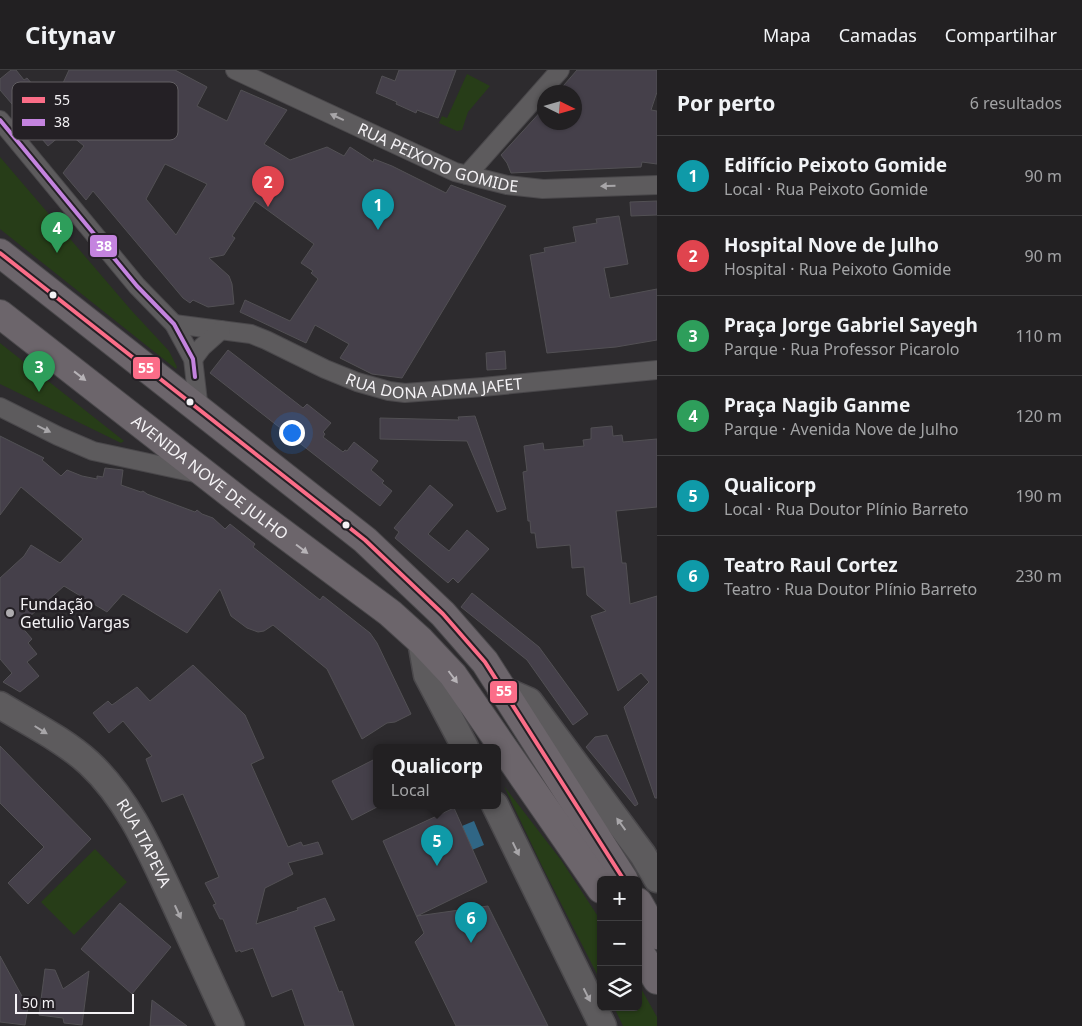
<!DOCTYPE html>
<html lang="pt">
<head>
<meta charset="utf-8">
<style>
	:root { --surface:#222022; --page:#2a282a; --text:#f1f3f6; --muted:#a2a3a5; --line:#3f3e40; --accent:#8c9099 }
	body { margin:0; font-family:"Noto Sans",sans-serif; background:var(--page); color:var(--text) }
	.controls { position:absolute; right:15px; bottom:15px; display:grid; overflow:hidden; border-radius:8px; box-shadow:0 1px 4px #0004 }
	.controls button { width:45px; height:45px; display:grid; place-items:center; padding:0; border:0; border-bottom:1px solid var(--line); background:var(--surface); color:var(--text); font:25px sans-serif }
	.compass { position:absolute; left:537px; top:15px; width:45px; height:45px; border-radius:50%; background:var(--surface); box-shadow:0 1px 4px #0004; rotate:95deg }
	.scale { position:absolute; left:15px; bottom:12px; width:119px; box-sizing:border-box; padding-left:5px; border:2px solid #f4f2f5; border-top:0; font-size:14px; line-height:18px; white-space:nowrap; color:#f4f2f5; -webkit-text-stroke:4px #242025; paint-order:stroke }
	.you { position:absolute; left:291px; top:362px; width:18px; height:18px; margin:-12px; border:4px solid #fff; border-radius:50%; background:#1a73e8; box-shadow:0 0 0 8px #1a73e833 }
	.badge { display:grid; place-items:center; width:32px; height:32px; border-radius:50%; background:var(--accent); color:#fff; font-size:16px; font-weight:700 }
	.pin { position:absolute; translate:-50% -41px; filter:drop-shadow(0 1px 2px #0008) }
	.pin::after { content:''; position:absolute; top:26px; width:18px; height:15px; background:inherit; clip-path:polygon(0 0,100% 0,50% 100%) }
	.popup { position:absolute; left:373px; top:674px; width:128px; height:65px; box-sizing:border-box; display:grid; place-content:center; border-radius:8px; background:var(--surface); filter:drop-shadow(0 1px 4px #0005); font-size:16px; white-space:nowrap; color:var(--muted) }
	.popup b { font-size:19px; color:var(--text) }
	.popup::after { content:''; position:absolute; left:50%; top:100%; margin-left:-10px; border:10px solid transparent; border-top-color:var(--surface) }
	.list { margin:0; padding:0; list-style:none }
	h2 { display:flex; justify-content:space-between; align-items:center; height:65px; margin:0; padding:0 20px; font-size:21px }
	h2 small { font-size:16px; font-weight:400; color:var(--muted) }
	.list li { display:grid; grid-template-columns:32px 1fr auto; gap:15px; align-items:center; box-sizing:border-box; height:80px; padding:0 20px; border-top:1px solid var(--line) }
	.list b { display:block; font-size:19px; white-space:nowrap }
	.list p { margin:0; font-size:16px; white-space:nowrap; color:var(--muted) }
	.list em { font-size:16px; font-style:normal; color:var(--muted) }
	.icon { flex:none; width:28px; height:28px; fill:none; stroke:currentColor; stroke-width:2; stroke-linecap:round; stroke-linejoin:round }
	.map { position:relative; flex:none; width:657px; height:956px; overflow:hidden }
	header { display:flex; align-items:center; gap:30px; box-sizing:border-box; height:70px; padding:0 25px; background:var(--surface); border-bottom:1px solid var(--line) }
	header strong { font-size:24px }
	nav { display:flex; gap:28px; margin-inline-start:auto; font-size:18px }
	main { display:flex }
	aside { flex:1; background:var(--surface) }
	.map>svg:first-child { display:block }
	.green { fill:#273d18 }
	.water { fill:#306685 }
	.building { fill:#45404a; stroke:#525054; fill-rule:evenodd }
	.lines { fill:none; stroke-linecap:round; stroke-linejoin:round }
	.street-casing { stroke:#4a484b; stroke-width:20 }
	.secondary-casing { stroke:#4a484b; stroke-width:29 }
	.primary-casing { stroke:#4a484b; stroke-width:30 }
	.street { stroke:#5d5b5d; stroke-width:18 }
	.secondary { stroke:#5d5b5d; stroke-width:26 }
	.primary { stroke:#6c656b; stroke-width:28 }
	.bus-1-casing { stroke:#242025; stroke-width:8 }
	.bus-2-casing { stroke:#242025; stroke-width:8 }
	.bus-1 { stroke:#fb6d88; stroke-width:4 }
	.bus-2 { stroke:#c483df; stroke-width:4 }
	.oneway { fill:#a8a6a9 }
	.oneway2 { fill:#b7b3b7 }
	.bus-dot { fill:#f4f2f5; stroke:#242025; stroke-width:2 }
	.poi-dot { fill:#aeacaf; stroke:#242025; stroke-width:2 }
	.labels { text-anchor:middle; stroke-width:5; stroke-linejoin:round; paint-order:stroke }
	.street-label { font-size:16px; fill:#f4f2f5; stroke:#242025 }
	.poi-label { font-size:16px; fill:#f4f2f5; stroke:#242025; text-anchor:start }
	.key { fill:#242025; stroke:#625f63; stroke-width:1 }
	.key-label { font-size:14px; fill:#f4f2f5 }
	.line-badge { stroke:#242025; stroke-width:2 }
	.badge-label { font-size:14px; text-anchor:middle; font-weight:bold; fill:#fff }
</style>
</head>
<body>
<header>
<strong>Citynav</strong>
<nav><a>Mapa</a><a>Camadas</a><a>Compartilhar</a></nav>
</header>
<main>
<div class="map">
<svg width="657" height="956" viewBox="0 0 657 956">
	<rect width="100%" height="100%" fill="#2d2b2e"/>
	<path class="green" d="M467 4 490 16 468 42 462 60 457 61 439 53 442 46 447 48Z
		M0 87 131 240 169 281 177 297 176 299 0 159Z
		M0 273 124 371 121 373 117 371 0 314Z
		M504 716 561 790 601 851V912L542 796Z
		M95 779 127 812 74 865 41 832Z
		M638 913 657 947V956H623L614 937H638Z"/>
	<path class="water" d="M474 751 484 775 472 780 462 756Z"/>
	<path class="building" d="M11 0H16L24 10 27 8 52 37 69 0H175L207 17 197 36 227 51 241 20 287 40 264 74 290 90 327 77 344 86 350 77 373 92 374 89 392 96 446 123 451 115 506 136 402 308 372 304 340 288 349 274 315 255 306 273 240 242 245 230 290 251 318 209 311 203 313 201 301 193 314 174 255 131 232 166 235 168 224 185 209 188 229 206 232 214 234 234 208 237 193 230 190 233 183 228 93 121 86 130 63 103 84 76 66 61 48 76 0 20V9ZM165 94 207 114 176 165 146 129Z
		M399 0H456L438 48 417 40 416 43 396 34 397 32 376 23 382 6 395 11Z
		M577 0H657V22L651 40 657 41V94L642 92 641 97 511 103 507 93 501 85 544 38V52H574V22H558Z
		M657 131V145L631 146 630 132Z
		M619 146 628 194 604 198 610 228 657 219V270L616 277 547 283 530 185 545 182 544 178 576 172 573 157 597 153 596 149Z
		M228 280 303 338 307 334 331 353 323 362 325 364 323 367 343 382 345 380 347 381 354 372 378 391 371 400 384 411 382 413 392 421 380 436 210 303Z
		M505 281 506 299 487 300 486 283Z
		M475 346 506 439 497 442 467 371 380 369V348L459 350 458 347Z
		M612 356 613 366 622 365 623 372 657 369V437L616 441 622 493H626L630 534 657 526V728H655L624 637 649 612 641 603 618 621 591 546 606 541 587 525 584 497 572 498 570 475 537 478 535 463H531L530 451H528L523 402 527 401 524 376 543 373 544 380 584 376 583 370 591 369V358Z
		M0 366 44 388 42 390 61 406 67 400 82 406 97 409V406L103 407 105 398 123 400 121 415 141 422 143 421 147 424 195 442 197 440 202 444 213 448 225 459 230 454 255 474 253 477 320 530 323 526 370 563 377 573 411 644 395 652 387 653 362 669 327 599 273 555 264 561 258 562 247 558 231 546 220 519 187 563 123 524 107 542 64 516 20 555 32 569 28 573 37 584 27 592 39 606 20 622 3 612 12 603 0 589V508L24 486 31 475 60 493 83 469 21 417 0 445Z
		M430 415 453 435 428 464 449 481 467 460 489 479 458 513 453 508 448 513 395 468 399 462 394 458Z
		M472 523 539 577 588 644 573 655 527 590 461 537Z
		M193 595 245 645 264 688 251 694 288 777 301 772 303 776 318 772 323 784 288 793 293 804 265 818 256 854 298 840 297 838 325 828 335 850 314 857 339 922 342 921 354 956H305L292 919 272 927 253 878 241 882 240 880 236 882 223 849H220L213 835 216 834 205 813 219 807 183 724 162 732 146 689 152 686 123 651 109 663 93 643 108 631 112 635 137 617 150 631Z
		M607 665 638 734 635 736 586 677 595 667Z
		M0 676 91 769 28 834 8 813 44 777 0 733Z
		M377 688V737L352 750 332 711Z
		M454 738 487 812 417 846 488 836 548 956H456L415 872 424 863 383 771Z
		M120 833 171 877 132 924 81 879Z
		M0 886 28 937 25 955 0 952Z
		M45 899 55 900 63 919 89 901 82 955 64 953 63 948 39 945Z
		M152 930 187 956H150Z"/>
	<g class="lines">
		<g class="street-casing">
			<g id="street">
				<path id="s1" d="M235 0 455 102 507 115 543 119 657 115"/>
				<path d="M0 50 137 216 174 254 193 289 199 340"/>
				<path d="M467 105 560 0"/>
				<path id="s2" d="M174 254 251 264 266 270 325 299 357 312 389 321 405 323 483 317 657 300"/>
				<path d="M193 289 202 277 221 260"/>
				<path d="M0 337 58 366 93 381 200 404"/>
			</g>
		</g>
		<g class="secondary-casing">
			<g id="secondary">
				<path d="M421 571 427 605 465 677"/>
				<path d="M501 619 529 631 643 785 657 809"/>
				<path id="s3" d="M0 635C29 653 64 670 89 693 129 730 151 783 174 832 193 873 212 915 231 956"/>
				<path d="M495 735 603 956"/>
			</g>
		</g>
		<g class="primary-casing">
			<g id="primary">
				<path d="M0 183 365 470 443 544 485 592 624 810"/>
				<path id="s4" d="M0 244 241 432 390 543 421 571 453 605 601 819"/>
				<path d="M638 832 657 865"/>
				<path d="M638 879 657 910"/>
			</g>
		</g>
		<use href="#street" class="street"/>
		<use href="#secondary" class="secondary"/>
		<use href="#primary" class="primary"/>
		<g class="bus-1-casing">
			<path id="bus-1" d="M0 183 365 470 443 544 485 592 624 810"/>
		</g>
		<g class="bus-2-casing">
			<path id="bus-2" d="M0 50 137 216 174 254 193 289 195 307"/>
		</g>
		<use href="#bus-1" class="bus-1"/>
		<use href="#bus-2" class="bus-2"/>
	</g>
	<defs><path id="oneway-solid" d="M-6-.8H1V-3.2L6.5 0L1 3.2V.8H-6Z" transform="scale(1.25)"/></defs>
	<g class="oneway">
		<use href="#oneway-solid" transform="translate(337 47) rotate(-155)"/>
		<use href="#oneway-solid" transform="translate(608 116) rotate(178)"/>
		<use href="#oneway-solid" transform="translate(44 359) rotate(26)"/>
		<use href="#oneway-solid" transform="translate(41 660) rotate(32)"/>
		<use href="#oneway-solid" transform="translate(621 754) rotate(-126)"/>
		<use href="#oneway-solid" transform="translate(516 779) rotate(64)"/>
		<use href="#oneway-solid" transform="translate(178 842) rotate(65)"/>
		<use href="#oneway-solid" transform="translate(587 925) rotate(63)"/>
	</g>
	<g class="oneway2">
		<use href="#oneway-solid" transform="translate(80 306) rotate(38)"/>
		<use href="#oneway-solid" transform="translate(302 479) rotate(37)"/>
		<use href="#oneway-solid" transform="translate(453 607) rotate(53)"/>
	</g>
	<g class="bus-dot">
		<circle cx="53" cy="225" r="4.5"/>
		<circle cx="190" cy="332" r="4.5"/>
		<circle cx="346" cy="455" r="4.5"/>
	</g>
	<circle class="poi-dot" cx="10" cy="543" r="5"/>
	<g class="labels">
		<g class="street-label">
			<text dy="6" stroke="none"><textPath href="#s1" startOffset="222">RUA PEIXOTO GOMIDE</textPath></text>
			<text dy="6" stroke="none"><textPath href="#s2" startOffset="272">RUA DONA ADMA JAFET</textPath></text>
			<text dy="6" stroke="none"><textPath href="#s4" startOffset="266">AVENIDA NOVE DE JULHO</textPath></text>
			<text dy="6" stroke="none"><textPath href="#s3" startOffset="204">RUA ITAPEVA</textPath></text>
		</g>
		<g class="poi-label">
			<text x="20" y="540">Fundação<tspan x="20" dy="18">Getulio Vargas</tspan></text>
		</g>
	</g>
	<rect x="12" y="12" width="166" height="58" rx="8" class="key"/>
	<rect x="22" y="27" width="23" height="6" fill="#fb6d88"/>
	<rect x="22" y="49" width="23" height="7" fill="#c483df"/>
	<g class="key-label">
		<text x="54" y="35">55</text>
		<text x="54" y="57">38</text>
	</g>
	<g class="line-badge">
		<rect x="89" y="164" width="29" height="24" rx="5" fill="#c483df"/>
		<rect x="132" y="286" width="29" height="24" rx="5" fill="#fb6d88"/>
		<rect x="489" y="610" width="29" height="24" rx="5" fill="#fb6d88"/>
	</g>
	<g class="badge-label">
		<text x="104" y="181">38</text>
		<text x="146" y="303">55</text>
		<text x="504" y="626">55</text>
	</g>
</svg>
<div class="controls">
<button>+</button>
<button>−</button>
<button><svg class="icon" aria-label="layers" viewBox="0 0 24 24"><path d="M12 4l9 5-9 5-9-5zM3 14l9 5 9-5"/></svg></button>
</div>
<svg class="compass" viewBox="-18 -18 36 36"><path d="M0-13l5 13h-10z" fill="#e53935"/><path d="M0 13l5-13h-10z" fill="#a2a3a5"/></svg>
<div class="scale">50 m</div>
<div class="you"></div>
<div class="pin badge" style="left:378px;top:160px;background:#0f9aa8">1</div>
<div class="pin badge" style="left:268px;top:137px;background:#e0444e">2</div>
<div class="pin badge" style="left:39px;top:322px;background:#2e9e5b">3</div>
<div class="pin badge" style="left:57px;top:183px;background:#2e9e5b">4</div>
<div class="pin badge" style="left:437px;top:796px;background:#0f9aa8">5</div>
<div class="popup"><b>Qualicorp</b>Local</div>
<div class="pin badge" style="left:471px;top:873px;background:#0f9aa8">6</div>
</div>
<aside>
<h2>Por perto<small>6 resultados</small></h2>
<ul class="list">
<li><span class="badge" style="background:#0f9aa8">1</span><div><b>Edifício Peixoto Gomide</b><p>Local · Rua Peixoto Gomide</p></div><em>90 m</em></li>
<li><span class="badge" style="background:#e0444e">2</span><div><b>Hospital Nove de Julho</b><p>Hospital · Rua Peixoto Gomide</p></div><em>90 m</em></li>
<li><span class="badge" style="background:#2e9e5b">3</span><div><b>Praça Jorge Gabriel Sayegh</b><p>Parque · Rua Professor Picarolo</p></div><em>110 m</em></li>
<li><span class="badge" style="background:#2e9e5b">4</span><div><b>Praça Nagib Ganme</b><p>Parque · Avenida Nove de Julho</p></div><em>120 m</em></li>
<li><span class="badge" style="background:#0f9aa8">5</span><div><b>Qualicorp</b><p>Local · Rua Doutor Plínio Barreto</p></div><em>190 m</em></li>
<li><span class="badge" style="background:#0f9aa8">6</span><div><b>Teatro Raul Cortez</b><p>Teatro · Rua Doutor Plínio Barreto</p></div><em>230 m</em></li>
</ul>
</aside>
</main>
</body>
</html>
